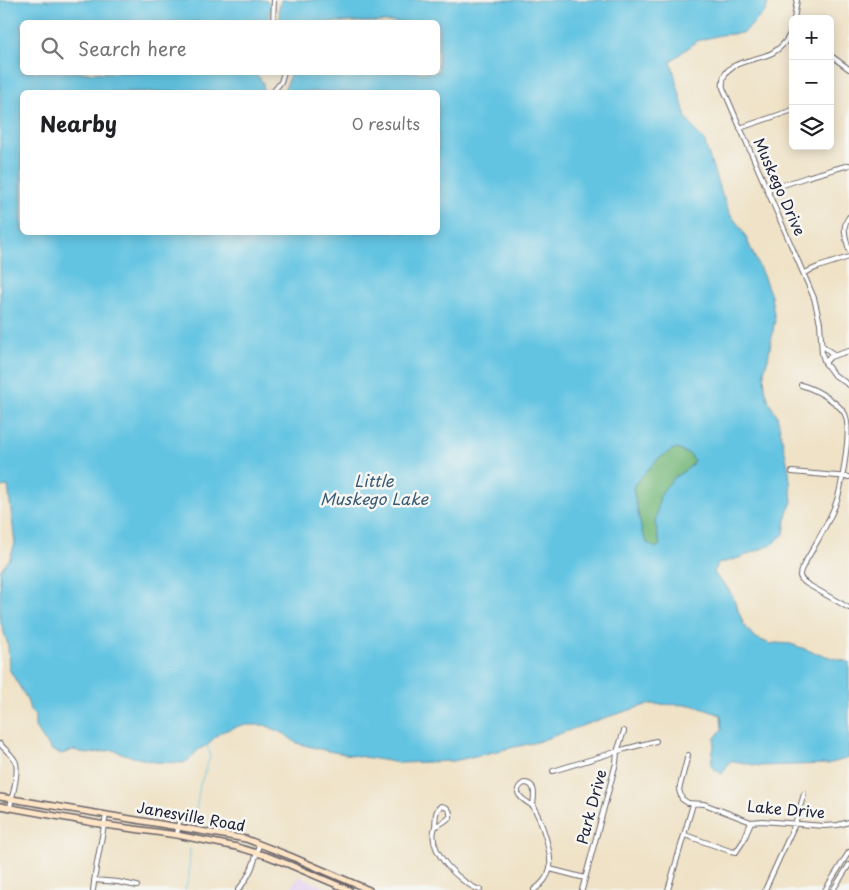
<!DOCTYPE html>
<html lang="en">
<head>
<meta charset="utf-8">
<style>
	:root { --surface:#fff; --page:#f6f6f6; --text:#202124; --muted:#757577; --line:#e0e0e0 }
	body { margin:0; font-family:"Playpen Sans",sans-serif; background:var(--page); color:var(--text) }
	.controls { position:absolute; right:15px; top:15px; display:grid; overflow:hidden; border-radius:8px; box-shadow:0 2px 12px #0003 }
	.controls button { width:45px; height:45px; display:grid; place-items:center; padding:0; border:0; border-bottom:1px solid var(--line); background:var(--surface); color:var(--text); font:25px sans-serif }
	.list { margin:0; padding:0; list-style:none }
	h2 { display:flex; justify-content:space-between; align-items:center; height:65px; margin:0; padding:0 20px; font-size:21px }
	h2 small { font-size:16px; font-weight:400; color:var(--muted) }
	.icon { flex:none; width:28px; height:28px; fill:none; stroke:currentColor; stroke-width:2; stroke-linecap:round; stroke-linejoin:round }
	.map { position:relative; flex:none; width:849px; height:890px; overflow:hidden }
	.search { position:absolute; background:var(--surface); box-shadow:0 2px 12px #0003; left:20px; top:20px; width:420px; height:55px; display:flex; align-items:center; gap:12px; box-sizing:border-box; padding:0 18px; border-radius:8px; color:var(--muted); font-size:19px }
	.panel { position:absolute; background:var(--surface); box-shadow:0 2px 12px #0003; left:20px; top:90px; width:420px; height:145px; border-radius:8px }
	.map>svg:first-child { display:block }
	.built { fill:#e6d2f0 }
	.forest { fill:#74b87a; stroke:#4b6d5a }
	.water { fill:#64c4e2; stroke:#43738e; fill-rule:evenodd }
	.lines { fill:none; stroke-linecap:round; stroke-linejoin:round }
	.stream { stroke:#64c4e2; stroke-width:1 }
	.street-casing { stroke:#6a656c; stroke-width:6 }
	.secondary-casing { stroke:#6a656c; stroke-width:8 }
	.street { stroke:#fff; stroke-width:4 }
	.secondary { stroke:#fee5c5; stroke-width:5 }
	.labels { text-anchor:middle; stroke-width:5; stroke-linejoin:round; paint-order:stroke }
	.street-label { font-size:15px; fill:#22223b; stroke:#f6f6f2 }
	.water-label { font-size:16px; font-style:italic; fill:#395b75; stroke:#f6f6f2 }
</style>
</head>
<body>
<div class="map">
<svg width="849" height="890" viewBox="0 0 849 890">
	<rect width="100%" height="100%" fill="#f6f6f2"/>
	<filter id="ink" filterUnits="userSpaceOnUse"><feTurbulence type="fractalNoise" baseFrequency=".02" numOctaves="2"/><feDisplacementMap in="SourceGraphic" scale="10" xChannelSelector="R" yChannelSelector="G"/><feConvolveMatrix kernelMatrix="1 2 1 2 8 2 1 2 1" color-interpolation-filters="sRGB"/></filter>
	<filter id="wash" filterUnits="userSpaceOnUse"><feTurbulence type="fractalNoise" baseFrequency=".0096" numOctaves="4" result="noise"/><feDisplacementMap in="SourceGraphic" scale="20" xChannelSelector="R" yChannelSelector="G"/><feGaussianBlur stdDeviation="1.12" result="paint"/><feColorMatrix in="noise" values="0 0 0 0 0 0 0 0 0 0 0 0 0 0 0 0 0 1.4 0 .05"/><feComposite in="paint" operator="in"/></filter>
	<g filter="url(#wash)">
		<rect width="100%" height="100%" fill="#efe2c6"/>
		<path class="built" d="M300 876 311 881 331 890H288Z"/>
		<path class="forest" d="M675 448 691 455 694 461 690 467 675 477 655 522 660 545 656 548 647 543 642 532 633 489 636 482 658 459Z"/>
		<path class="water" d="M0 0H265L271 4 268 22H22V72L255 73C261 79 266 84 262 92H22V232H438V92H283L288 82 290 73 438 72V22H282L280 20 279 8 281 0H769L765 12 753 24 743 33 720 35 697 41 671 61 686 118 697 133 704 140 718 184 730 214 743 231 764 278 771 296 775 320 768 359 764 371 765 388 769 402 777 415 789 471 792 502 787 513 784 534 771 545 739 558 718 564 714 572 719 580 724 583 732 595 744 625 754 637 770 644 776 643 791 644 818 654 849 662V758L828 764 759 766 735 761 729 762 722 774 714 769 711 765 715 738 722 729 721 715 692 705 649 704 601 719 537 742 454 761 400 763 328 751 296 743 285 734 265 725H242L221 732 213 739 209 744 198 750 191 758 184 763 156 762 133 757 113 750 87 754 74 750 62 754 51 750 35 727V716L30 710 27 699 9 669 8 645 0 620V570L10 558 15 543 8 486 0 487ZM675 448 691 455 694 461 690 467 675 477 664 489 660 496 655 522 660 545 656 548 647 543 642 532 633 489 636 482 658 459Z"/>
		<g class="lines">
			<path class="stream" d="M194 823 200 785 210 757V753L207 745
				M185 890 189 876 190 849"/>
		</g>
	</g>
	<g filter="url(#ink)">
		<g class="lines">
			<g class="street-casing">
				<path id="street" d="M794 19 797 0
					M273 22 274 0
					M793 25C790 37 783 47 772 53 754 62 719 60 723 88L814 298 820 323 822 354 825 363 833 374 849 385
					M830 55 849 69
					M273 92 281 82 284 72
					M740 128 793 110
					M768 190 807 177 849 165
					M849 217C841 227 846 238 849 250
					M804 273 818 267 849 257
					M822 345 829 351 835 355
					M825 363 830 357 849 351
					M801 385C815 389 837 401 845 414 849 425 848 439 846 452 844 468 842 485 837 500 830 522 813 548 802 568 798 576 800 579 807 584L849 608
					M792 472 849 477
					M0 744C5 750 14 756 16 763 19 774 12 796 10 807
					M688 755 679 790 682 799 688 803 704 804 712 807 751 822 762 821 824 826 838 825 849 822
					M553 771 625 749 656 741
					M524 783C537 783 534 796 533 806 525 801 509 792 524 783Z
					M441 806C448 807 451 811 450 817L445 821 435 827C436 819 434 811 441 806Z
					M533 806C541 820 552 851 550 868 548 877 541 885 534 890
					M435 827C426 851 460 883 480 890
					M177 835 180 815
					M685 835 730 851 736 852 744 840 751 822
					M550 869 585 878
					M94 880 118 882 137 886
					M93 890 96 868 106 815
					M238 890C250 876 255 862 259 844
					M582 890 616 763 617 752 624 731
					M668 890 693 804
					M765 890 795 824 804 794
					M825 890 849 852
					M833 890 849 865"/>
			</g>
			<g class="secondary-casing">
				<path id="secondary" d="M0 797 178 827 246 839 290 856 369 890
					M0 806 105 825 177 835 237 847 267 856 290 865 349 890"/>
			</g>
			<use href="#street" class="street"/>
			<use href="#secondary" class="secondary"/>
		</g>
	</g>
	<g class="labels">
		<g class="street-label">
			<text transform="translate(779 187) rotate(66)" y="5">Muskego Drive</text>
			<text transform="translate(592 807) rotate(-75)" y="5">Park Drive</text>
			<text transform="translate(786 810) rotate(5)" y="5">Lake Drive</text>
			<text transform="translate(191 817) rotate(10)" y="5">Janesville Road</text>
		</g>
		<g class="water-label">
			<text x="374" y="487">Little<tspan x="374" dy="18">Muskego Lake</tspan></text>
		</g>
	</g>
</svg>
<div class="controls">
<button>+</button>
<button>−</button>
<button><svg class="icon" aria-label="layers" viewBox="0 0 24 24"><path d="M12 4l9 5-9 5-9-5zM3 14l9 5 9-5"/></svg></button>
</div>
<div class="search"><svg class="icon" aria-label="search" viewBox="0 0 24 24"><circle cx="10" cy="10" r="6"/><path d="M15 15l6 6"/></svg>Search here</div>
<section class="panel">
<h2>Nearby<small>0 results</small></h2>
<ul class="list">
</ul>
</section>
</div>
</body>
</html>
